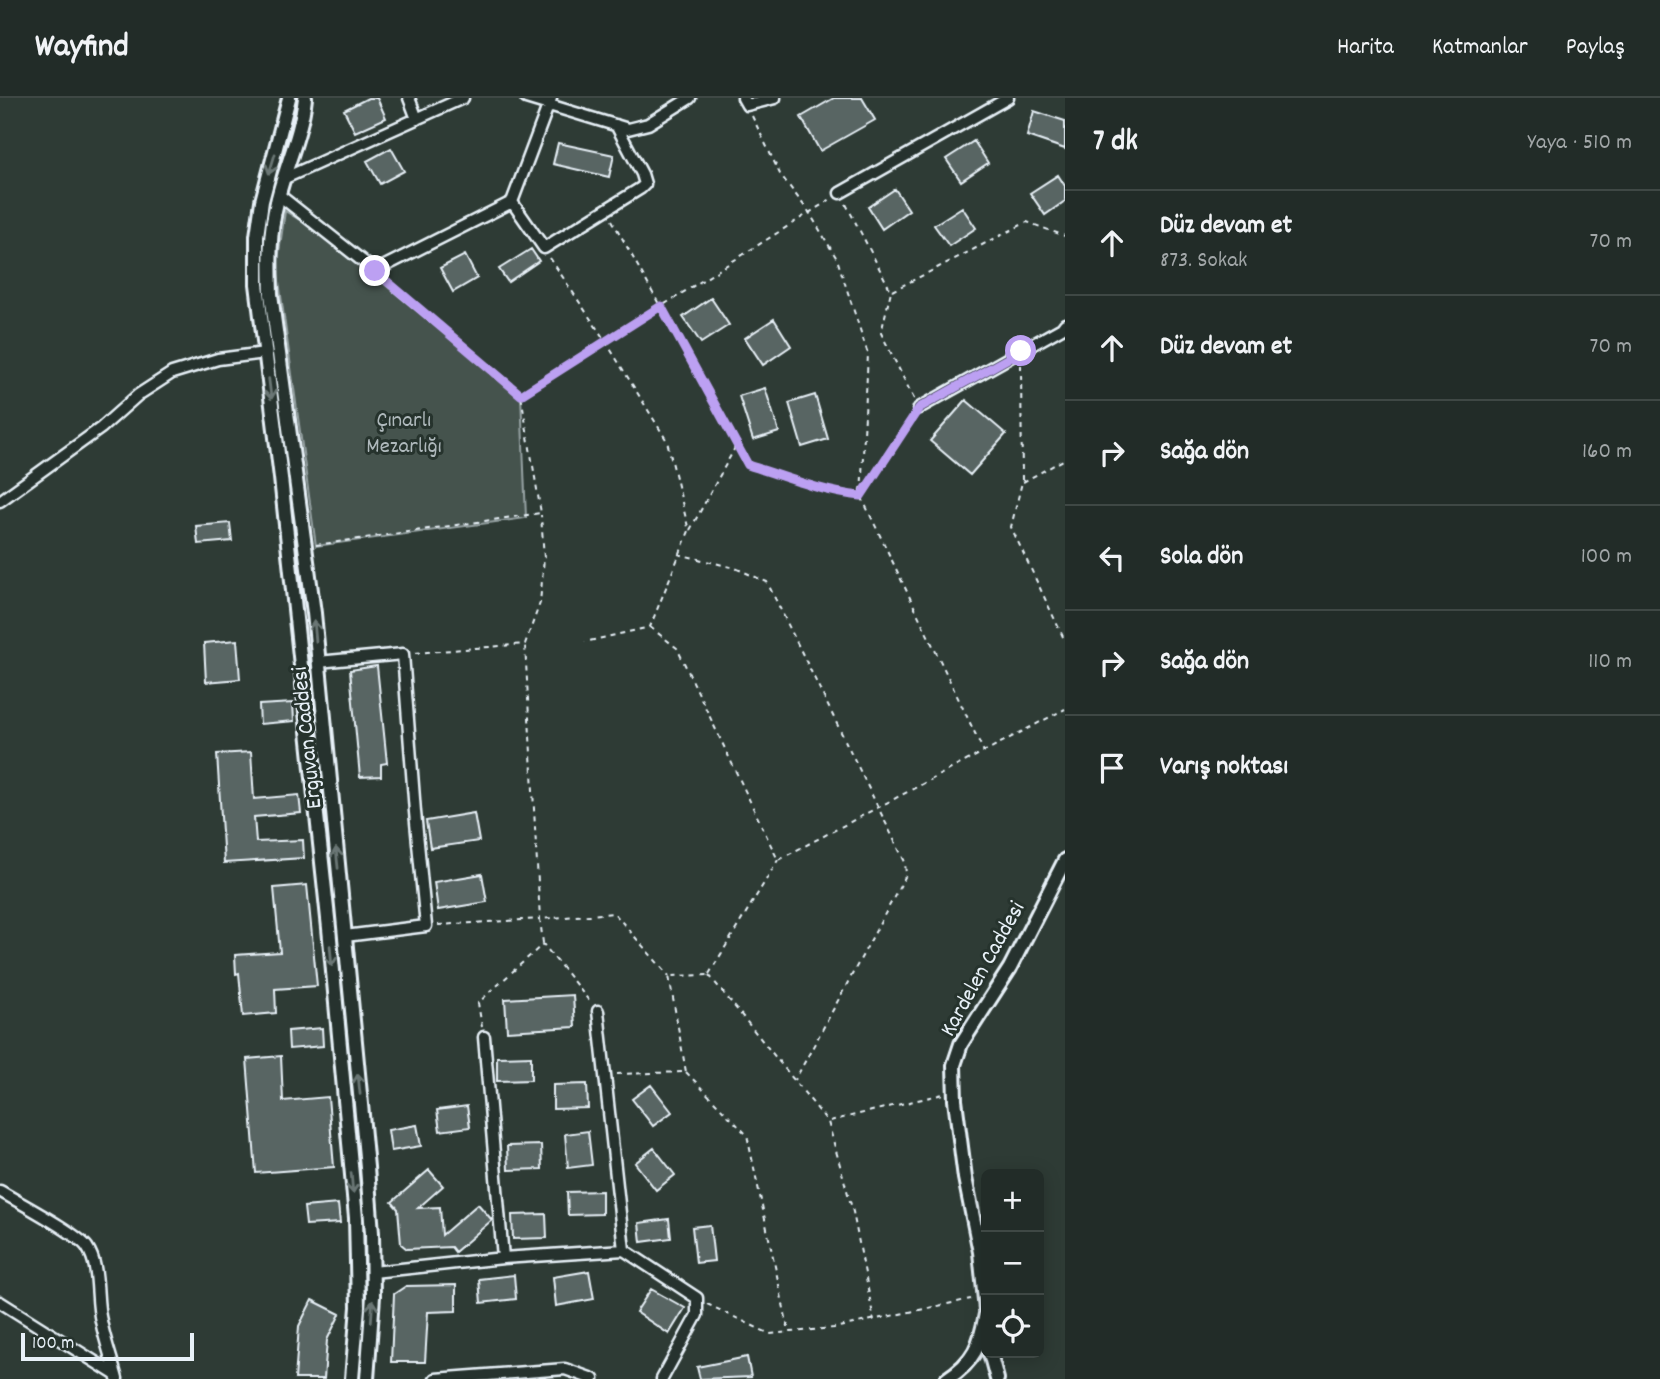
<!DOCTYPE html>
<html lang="tr">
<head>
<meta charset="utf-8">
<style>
	:root { --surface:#222c28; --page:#2a3430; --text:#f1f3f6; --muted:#a2a7a8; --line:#3f4845 }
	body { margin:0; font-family:Dekko,sans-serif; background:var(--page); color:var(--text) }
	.controls { position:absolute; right:21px; bottom:21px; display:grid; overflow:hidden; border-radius:10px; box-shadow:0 4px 18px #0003 }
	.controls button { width:63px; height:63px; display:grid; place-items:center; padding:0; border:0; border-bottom:2px solid var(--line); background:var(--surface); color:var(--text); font:35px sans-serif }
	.scale { position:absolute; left:21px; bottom:18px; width:173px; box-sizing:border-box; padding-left:7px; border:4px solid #e8f1f8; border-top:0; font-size:19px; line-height:24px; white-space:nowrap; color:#e8f1f8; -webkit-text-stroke:5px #26332d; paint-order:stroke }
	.stop { position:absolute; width:21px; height:21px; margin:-16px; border:5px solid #bca0f2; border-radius:50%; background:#fff }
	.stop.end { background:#bca0f2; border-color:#fff; box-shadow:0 2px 7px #0008 }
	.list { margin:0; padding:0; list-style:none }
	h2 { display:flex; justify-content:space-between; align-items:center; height:91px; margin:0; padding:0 28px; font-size:30px }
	h2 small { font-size:23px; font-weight:400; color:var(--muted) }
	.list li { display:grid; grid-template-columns:46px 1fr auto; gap:21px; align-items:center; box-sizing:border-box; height:105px; padding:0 28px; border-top:2px solid var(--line) }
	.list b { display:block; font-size:26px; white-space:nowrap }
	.list p { margin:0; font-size:23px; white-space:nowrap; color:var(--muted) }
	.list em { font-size:23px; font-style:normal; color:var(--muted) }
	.icon { flex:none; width:38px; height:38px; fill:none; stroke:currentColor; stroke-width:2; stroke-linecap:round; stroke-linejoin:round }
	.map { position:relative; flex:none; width:1065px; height:1281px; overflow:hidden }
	header { display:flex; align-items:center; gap:42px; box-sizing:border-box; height:98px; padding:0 35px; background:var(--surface); border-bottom:2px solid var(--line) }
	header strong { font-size:33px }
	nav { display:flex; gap:38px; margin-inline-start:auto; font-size:24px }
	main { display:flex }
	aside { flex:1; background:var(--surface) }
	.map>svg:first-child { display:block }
	.green { fill:#45524e; stroke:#96a2a3; stroke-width:2 }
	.building { fill:#596563; stroke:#e8f1f8; stroke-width:2 }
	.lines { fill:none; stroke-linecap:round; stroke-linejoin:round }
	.minor-casing { stroke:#e8f1f8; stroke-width:15 }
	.tertiary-casing { stroke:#e8f1f8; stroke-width:18 }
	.path { stroke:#e8f1f8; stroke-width:2; stroke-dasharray:5 5; stroke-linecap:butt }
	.minor { stroke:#26332d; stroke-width:10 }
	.tertiary { stroke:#26332d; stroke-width:12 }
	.oneway { stroke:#6a7674 }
	.route { stroke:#bca0f2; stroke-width:9 }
	.labels { text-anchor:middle; stroke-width:6; stroke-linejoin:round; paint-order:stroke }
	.park-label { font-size:23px; fill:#afb9bc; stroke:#26332d }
	.street-label { font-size:23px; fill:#e8f1f8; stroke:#26332d }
</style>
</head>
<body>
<header>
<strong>Wayfind</strong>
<nav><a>Harita</a><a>Katmanlar</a><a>Paylaş</a></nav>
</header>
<main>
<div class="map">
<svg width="1065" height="1281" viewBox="0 0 1065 1281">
	<rect width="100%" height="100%" fill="#2e3b35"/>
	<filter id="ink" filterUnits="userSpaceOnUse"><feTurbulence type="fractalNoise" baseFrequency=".0143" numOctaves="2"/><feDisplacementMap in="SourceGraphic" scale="14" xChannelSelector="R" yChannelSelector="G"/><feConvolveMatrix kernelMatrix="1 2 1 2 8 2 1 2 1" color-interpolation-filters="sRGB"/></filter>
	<g filter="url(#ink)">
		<path class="green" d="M285 113 324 137 521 297 526 420 316 448 277 169Z"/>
		<path class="building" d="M368 0H377L386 20 355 34 344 12Z
			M834 0H862L875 22 820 53 801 19Z
			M1034 13 1065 23V51L1027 38Z
			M974 43 988 65 961 83 946 61Z
			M558 45 614 57 609 79 553 66Z
			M391 50 404 73 380 86 367 63Z
			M1058 77 1065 88V103L1045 117 1030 95Z
			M895 91 909 112 882 131 868 109Z
			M962 109 976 130 949 148 934 127Z
			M531 151 539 163 508 184 499 171Z
			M465 157 477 180 453 194 440 170Z
			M711 200 729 227 701 245 683 219Z
			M774 221 791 248 763 267 745 240Z
			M765 290 779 334 753 342 739 298Z
			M815 297 828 341 802 349 789 305Z
			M966 302 1006 336 970 377 930 343Z
			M230 425 232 443 198 446 196 428Z
			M237 542 240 581 206 584 204 545Z
			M377 568 387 665 381 666V678L360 679 350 572Z
			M293 605 294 623 260 626 259 607Z
			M251 654 254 701 299 697 301 715 254 719 256 744 303 742 304 760 224 765 217 656Z
			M474 715 479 743 430 750 426 723Z
			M482 776 487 804 438 812 434 784Z
			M307 787 317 888 275 891 276 915 243 918 239 875 236 876 235 857 280 854 274 790Z
			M573 897 575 929 507 933 505 901Z
			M322 930 323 948 289 951 288 933Z
			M281 958 283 1003 328 999 334 1069 256 1075 247 961Z
			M531 958V982L497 983V959Z
			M587 986 588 1010 553 1011V987Z
			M651 987 672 1014 653 1028 632 1001Z
			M467 1008 470 1029 440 1033 437 1012Z
			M417 1027 421 1048 391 1053 388 1032Z
			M588 1033 592 1067 568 1070 565 1036Z
			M541 1047 542 1071 508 1072 507 1048Z
			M654 1050 675 1077 656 1092 635 1065Z
			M429 1072 443 1088 418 1110 440 1109 442 1137 478 1106 492 1122 455 1154 451 1149 407 1151 401 1146 398 1111 392 1104Z
			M602 1093V1116L568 1117 567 1094Z
			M338 1106 340 1125 306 1127 304 1109Z
			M546 1116 547 1140 513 1141 512 1117Z
			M669 1121 671 1140 641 1144 639 1125Z
			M710 1127 714 1163 696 1165 692 1129Z
			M589 1173 594 1201 556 1208 553 1179Z
			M514 1177 516 1201 481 1205 479 1181Z
			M456 1187V1213L428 1214 425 1264H391L394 1196 406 1188Z
			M651 1191 685 1210 669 1236 636 1214Z
			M312 1202 340 1216 327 1242 324 1281H295L299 1228Z
			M747 1259 751 1279 700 1281 697 1269Z"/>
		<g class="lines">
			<g class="minor-casing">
				<path id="minor" d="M409 0 417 21
					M526 0 628 31 648 26 690 0
					M743 0 747 7 775 0
					M285 80 463 0
					M840 95 1008 0
					M279 97 375 173 512 104
					M512 104 544 150 641 90 645 86 642 76 616 27
					M512 104 551 0
					M919 310 1062 230 1065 226
					M0 403 101 330 138 297 172 275 218 261 265 255
					M318 564 403 556 415 714 426 828 345 838
					M598 913 624 1152
					M484 939 503 1160
					M0 1093C18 1104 77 1135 87 1149 101 1170 95 1200 101 1223 105 1243 112 1262 117 1281
					M373 1174 503 1160 624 1152 697 1200V1217L662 1281
					M0 1204 116 1277
					M435 1281 565 1271 593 1281"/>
			</g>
			<g class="tertiary-casing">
				<path id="tertiary" d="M289 0 262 103 257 138V186L281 380 329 830 356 1120 358 1209 352 1281
					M305 0C301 37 285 69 277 104 269 135 270 165 271 196L314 515 367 1069 372 1135 373 1198 367 1281
					M986 1212 980 1154 965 1080 955 1002 954 967 961 946 1010 870 1065 762
					M990 1255 997 1281
					M947 1281C975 1263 980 1247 986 1216"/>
			</g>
			<path class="path" d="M752 18 780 76 809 114 837 161 868 256 861 398 984 654
				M846 106 891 193 881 235 914 301
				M612 122 749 367 820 391 860 398
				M550 160 606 244 667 343 689 433 650 529 585 544
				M892 193 1027 124 1065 138
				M1021 267 1022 384 1011 429 1065 543
				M521 297 831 101
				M1023 384 1065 361
				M861 398 913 320
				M690 432 737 346
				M316 447 541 415 521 297 384 180
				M678 456 735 470 767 484 905 764 906 777 795 982
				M650 529 677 550 778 762 1065 611
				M415 555 525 546 540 505 544 460 541 417
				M438 827 540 821 525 546
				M543 845 540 821 614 815 669 878
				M709 876 778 762
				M709 877 828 1024 853 1114 874 1222
				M482 929 478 905 543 846 590 904
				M686 974 747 1037 789 1234
				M617 976 686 974 669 878 708 877
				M830 1023 943 996
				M707 1206 770 1236 834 1230 971 1201"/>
			<use href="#minor" class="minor"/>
			<use href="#tertiary" class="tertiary"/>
		</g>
		<defs><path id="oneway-shaft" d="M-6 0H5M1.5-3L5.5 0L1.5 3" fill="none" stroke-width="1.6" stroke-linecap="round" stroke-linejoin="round" transform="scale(1.75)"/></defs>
		<g class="oneway">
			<use href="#oneway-shaft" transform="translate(272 66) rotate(107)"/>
			<use href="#oneway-shaft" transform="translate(270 291) rotate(83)"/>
			<use href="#oneway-shaft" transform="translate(315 533) rotate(-95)"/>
			<use href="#oneway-shaft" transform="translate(337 760) rotate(-96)"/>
			<use href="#oneway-shaft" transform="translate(331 858) rotate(85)"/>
			<use href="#oneway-shaft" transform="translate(359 986) rotate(-96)"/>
			<use href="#oneway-shaft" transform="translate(352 1085) rotate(85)"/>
			<use href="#oneway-shaft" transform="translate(372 1213) rotate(-86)"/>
		</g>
	</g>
	<g class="lines" filter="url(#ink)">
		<path class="route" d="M375 173 521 297 661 208 748 367C785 379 822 394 861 398L919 310 1021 253"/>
	</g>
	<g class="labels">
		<g class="park-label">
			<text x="404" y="328">Çınarlı<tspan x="404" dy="26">Mezarlığı</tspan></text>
		</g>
		<g class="street-label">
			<text transform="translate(305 640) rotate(-96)" y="8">Erguvan Caddesi</text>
			<text transform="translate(981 870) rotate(-61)" y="8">Kardelen Caddesi</text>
		</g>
	</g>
</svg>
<div class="controls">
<button>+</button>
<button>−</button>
<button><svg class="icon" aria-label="locate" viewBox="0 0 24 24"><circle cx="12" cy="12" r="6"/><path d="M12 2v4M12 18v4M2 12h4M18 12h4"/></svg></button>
</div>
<div class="scale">100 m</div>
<div class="stop" style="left:1021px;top:253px"></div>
<div class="stop end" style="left:375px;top:173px"></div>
</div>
<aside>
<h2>7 dk<small>Yaya · 510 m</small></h2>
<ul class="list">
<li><svg class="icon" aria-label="ahead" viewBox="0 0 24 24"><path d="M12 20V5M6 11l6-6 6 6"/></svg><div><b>Düz devam et</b><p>873. Sokak</p></div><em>70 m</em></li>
<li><svg class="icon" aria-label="ahead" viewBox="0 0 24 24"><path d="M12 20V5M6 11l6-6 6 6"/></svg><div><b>Düz devam et</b></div><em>70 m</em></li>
<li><svg class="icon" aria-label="right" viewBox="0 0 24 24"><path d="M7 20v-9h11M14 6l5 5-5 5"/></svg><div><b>Sağa dön</b></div><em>160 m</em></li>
<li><svg class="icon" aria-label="left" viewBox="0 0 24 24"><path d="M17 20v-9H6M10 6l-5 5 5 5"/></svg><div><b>Sola dön</b></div><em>100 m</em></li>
<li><svg class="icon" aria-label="right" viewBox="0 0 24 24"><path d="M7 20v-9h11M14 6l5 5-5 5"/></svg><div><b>Sağa dön</b></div><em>110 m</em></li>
<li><svg class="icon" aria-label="arrive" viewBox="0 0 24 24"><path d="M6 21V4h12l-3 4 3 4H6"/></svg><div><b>Varış noktası</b></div></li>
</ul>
</aside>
</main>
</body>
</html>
